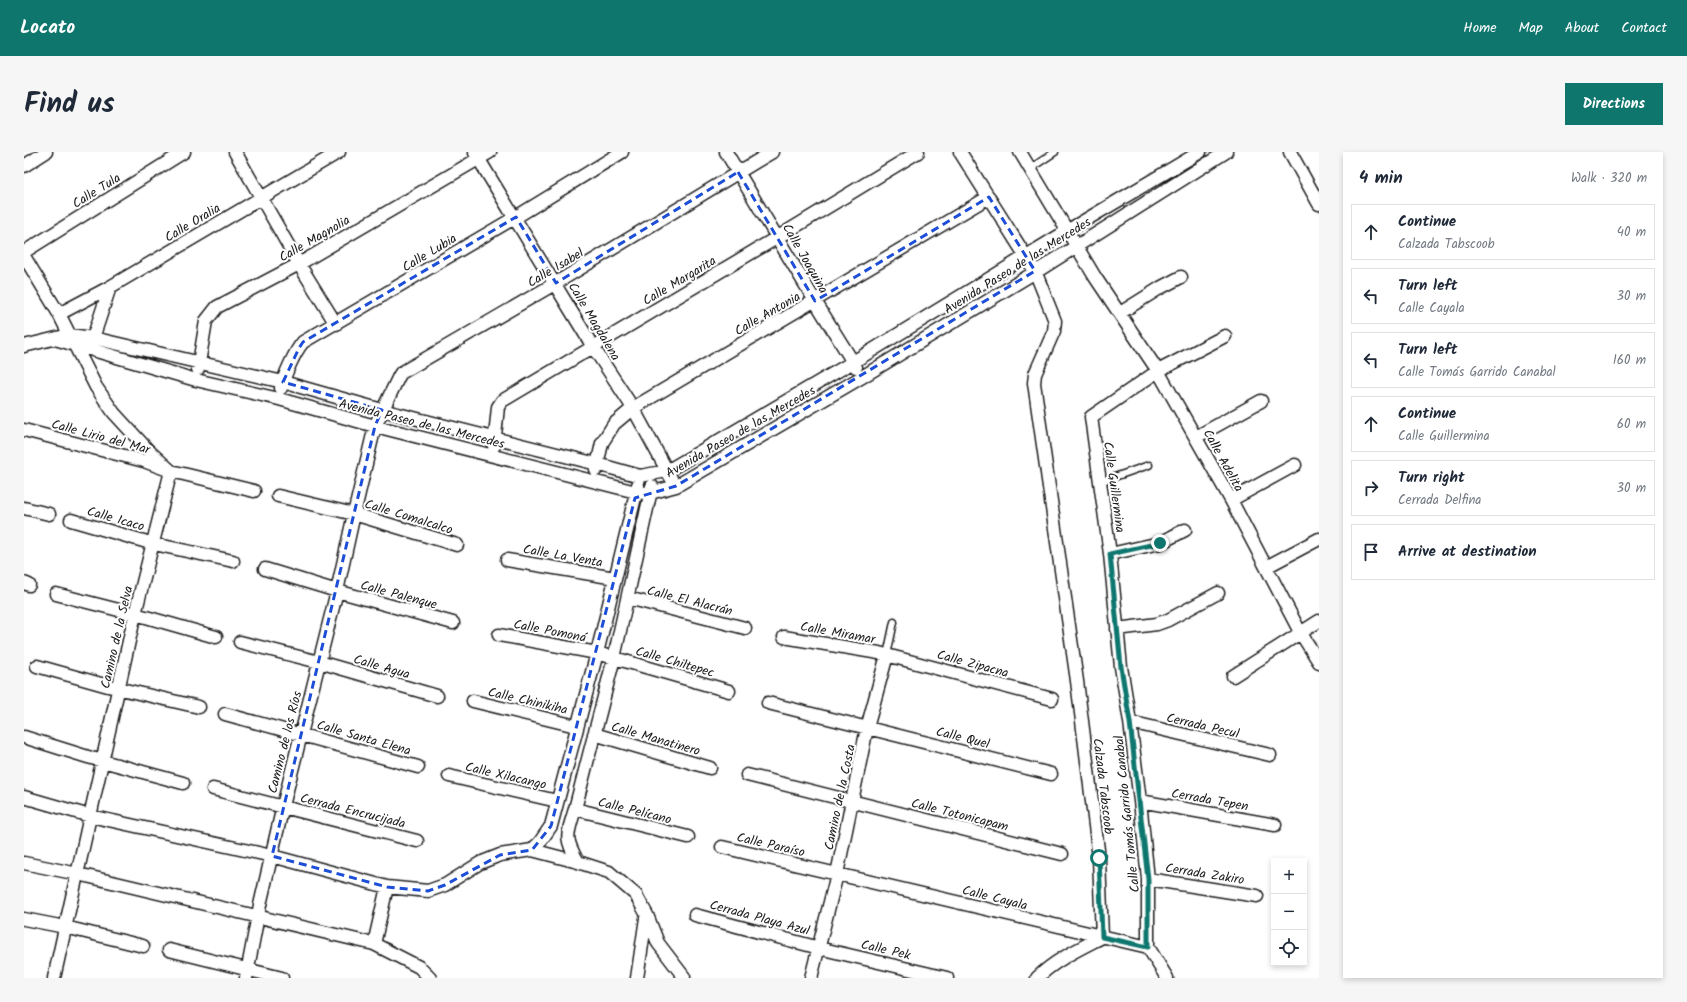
<!DOCTYPE html>
<html lang="en">
<head>
<meta charset="utf-8">
<style>
	:root { --surface:#fff; --page:#f6f6f7; --text:#1f2937; --muted:#747a83; --line:#e0e1e3; --accent:#0f766e }
	body { margin:0; font-family:Kalam,sans-serif; background:var(--page); color:var(--text) }
	.controls { position:absolute; right:12px; bottom:12px; display:grid; overflow:hidden; border-radius:0px; box-shadow:0 2px 6px #0003 }
	.controls button { width:36px; height:36px; display:grid; place-items:center; padding:0; border:0; border-bottom:1px solid var(--line); background:var(--surface); color:var(--text); font:20px sans-serif }
	.stop { position:absolute; width:12px; height:12px; margin:-9px; border:3px solid #0f766e; border-radius:50%; background:#fff }
	.stop.end { background:#0f766e; border-color:#fff; box-shadow:0 1px 4px #0008 }
	.list { margin:0; padding:0; list-style:none }
	h2 { display:flex; justify-content:space-between; align-items:center; height:52px; margin:0; padding:0 16px; font-size:17px }
	h2 small { font-size:13px; font-weight:400; color:var(--muted) }
	.list li { display:grid; grid-template-columns:26px 1fr auto; gap:12px; align-items:center; box-sizing:border-box; height:56px; margin:0 8px 8px; padding:0 8px; border:1px solid var(--line); border-radius:0px }
	.list b { display:block; font-size:15px; white-space:nowrap }
	.list p { margin:0; font-size:13px; white-space:nowrap; color:var(--muted) }
	.list em { font-size:13px; font-style:normal; color:var(--muted) }
	.icon { flex:none; width:22px; height:22px; fill:none; stroke:currentColor; stroke-width:2; stroke-linecap:round; stroke-linejoin:round }
	.map { position:relative; flex:none; width:1295px; height:826px; overflow:hidden; border-radius:0px }
	header { display:flex; align-items:center; gap:24px; box-sizing:border-box; height:56px; padding:0 20px; background:var(--accent); color:#fff }
	header strong { font-size:19px }
	nav { display:flex; gap:22px; margin-inline-start:auto; font-size:14px }
	.intro { display:flex; align-items:center; justify-content:space-between; box-sizing:border-box; height:96px; padding:0 24px }
	h1 { margin:0; font-size:28px }
	.button { padding:10px 18px; border-radius:0px; background:var(--accent); color:#fff; font-size:14px; font-weight:700 }
	main { display:flex; gap:24px; padding:0 24px }
	aside { flex:1; background:var(--surface); border-radius:0px; box-shadow:0 2px 6px #0003 }
	.map>svg:first-child { display:block }
	.lines { fill:none; stroke-linecap:round; stroke-linejoin:round }
	.lane-casing { stroke:#1c1c1c; stroke-width:9 }
	.street-casing { stroke:#1c1c1c; stroke-width:15 }
	.lane { stroke:#fff; stroke-width:6 }
	.street { stroke:#fff; stroke-width:12 }
	.route { stroke:#0f766e; stroke-width:5 }
	.marked { fill:none; stroke:#1d4ed8; stroke-width:3; stroke-dasharray:8 5; stroke-linejoin:round }
	.labels { text-anchor:middle; stroke-width:4; stroke-linejoin:round; paint-order:stroke }
	.street-label { font-size:13px; fill:#1c1c1c; stroke:#fff }
</style>
</head>
<body>
<header>
<strong>Locato</strong>
<nav><a>Home</a><a>Map</a><a>About</a><a>Contact</a></nav>
</header>
<div class="intro"><h1>Find us</h1><a class="button">Directions</a></div>
<main>
<div class="map">
<svg width="1295" height="826" viewBox="0 0 1295 826">
	<rect width="100%" height="100%" fill="#fff"/>
	<filter id="ink" filterUnits="userSpaceOnUse"><feTurbulence type="fractalNoise" baseFrequency=".025" numOctaves="2"/><feDisplacementMap in="SourceGraphic" scale="8" xChannelSelector="R" yChannelSelector="G"/><feConvolveMatrix kernelMatrix="1 2 1 2 8 2 1 2 1" color-interpolation-filters="sRGB"/></filter>
	<g filter="url(#ink)">
		<g class="lines">
			<g class="lane-casing">
				<path id="lane" d="M1007 16 1031 0
					M1076 330 1125 313
					M863 503 870 470"/>
			</g>
			<g class="street-casing">
				<path id="street" d="M211 0 275 112 312 172
					M702 0 791 149 832 215
					M936 0 1011 119 1031 169 1030 179 1011 222 1010 231 1053 529 1075 706 1078 785C1055 797 1031 808 1013 826
					M996 0 1071 125 1134 219 1207 348 1276 480 1295 510
					M1266 0 1295 52
					M451 1 569 195 609 256 647 326
					M0 14 22 0
					M0 100 160 0
					M0 104 35 162 72 235 90 261 124 298 147 319 111 462 30 826
					M1096 161 1136 136 1157 125
					M35 162 86 135 315 0
					M31 187 172 228 255 247 351 274 612 340 626 341 652 334 838 225 1018 116 1202 0
					M67 192 86 135
					M0 194 45 183 69 186 259 230 358 258 573 312 616 324 643 319 829 210 1043 79 1176 0
					M174 217 182 169 193 155 275 112 466 0
					M257 236C260 224 271 199 279 190L492 65 598 0
					M0 278 120 309 147 319 230 339
					M1172 285 1237 249
					M470 294 474 255 478 249 754 85 894 0
					M572 318 578 291 590 272 609 256 965 45
					M254 344 330 362 433 393
					M1207 348 1271 313
					M0 356 25 362
					M47 368 130 392 209 409
					M1086 402 1136 391 1161 378
					M483 408 591 426
					M1242 415 1295 387
					M241 417 313 439 429 471
					M0 431 5 433
					M32 442 122 465 192 485
					M604 446 721 476
					M1093 477 1133 472 1144 468 1194 441
					M475 483 573 501 705 539
					M760 485 855 501 1028 547
					M216 490 295 510 413 544
					M13 514 84 534 175 555
					M1209 524 1295 469
					M449 549 552 574
					M744 551 1027 622
					M201 562 394 615
					M1106 570 1246 603
					M570 582 686 616
					M0 585 64 605 159 631
					M723 623 1038 702
					M425 624 533 649
					M189 637 393 689
					M0 645 66 664 248 704 363 735 404 739 421 733 456 711 476 703 508 698 554 710 585 720 612 743 623 763 634 791 660 825
					M1116 649 1251 673
					M551 657 664 685
					M698 695 1124 795
					M508 698 516 690 527 674 573 501 614 333
					M554 710C540 685 543 684 551 657L590 506 628 334
					M0 711 54 722 350 792 395 815 406 826
					M1124 727 1233 744
					M671 763 803 798 923 826
					M0 767 41 775 119 794
					M350 792 363 735
					M145 798 258 826
					M222 826 236 753 259 654 313 439 330 362 351 274 375 224 377 221 532 131 748 0
					M613 826 622 766
					M787 826 813 722 843 576 863 503
					M1143 826 1124 795V727L1116 649 1106 570 1097 515 1086 402 1067 265 1134 219 1201 184"/>
			</g>
			<use href="#lane" class="lane"/>
			<use href="#street" class="street"/>
		</g>
	</g>
	<g class="lines" filter="url(#ink)">
		<path class="route" d="M1075 706 1078 785 1124 795V727L1106 570 1097 515 1086 402 1136 391"/>
	</g>
	<path class="marked" d="M714 20 791 149 965 45 1011 119 652 334 611 346 527 674 508 698 476 703 421 733 404 739 363 735 248 704 351 274 358 258 259 230 275 196 279 190 492 65 532 131Z"/>
	<g class="labels">
		<g class="street-label">
			<text transform="translate(72 38) rotate(-32)" y="5">Calle Tula</text>
			<text transform="translate(168 70) rotate(-31)" y="5">Calle Oralia</text>
			<text transform="translate(290 86) rotate(-30)" y="5">Calle Magnolia</text>
			<text transform="translate(405 100) rotate(-31)" y="5">Calle Lubia</text>
			<text transform="translate(782 106) rotate(60)" y="5">Calle Joaquina</text>
			<text transform="translate(993 113) rotate(-32)" y="5">Avenida Paseo de las Mercedes</text>
			<text transform="translate(531 115) rotate(-31)" y="5">Calle Isabel</text>
			<text transform="translate(655 128) rotate(-31)" y="5">Calle Margarita</text>
			<text transform="translate(743 161) rotate(-30)" y="5">Calle Antonia</text>
			<text transform="translate(571 169) rotate(59)" y="5">Calle Magdalena</text>
			<text transform="translate(398 271) rotate(14)" y="5">Avenida Paseo de las Mercedes</text>
			<text transform="translate(716 279) rotate(-30)" y="5">Avenida Paseo de las Mercedes</text>
			<text transform="translate(77 284) rotate(15)" y="5">Calle Lirio del Mar</text>
			<text transform="translate(1200 308) rotate(61)" y="5">Calle Adelita</text>
			<text transform="translate(1091 335) rotate(82)" y="5">Calle Guillermina</text>
			<text transform="translate(385 364) rotate(17)" y="5">Calle Comalcalco</text>
			<text transform="translate(92 366) rotate(16)" y="5">Calle Icaco</text>
			<text transform="translate(539 403) rotate(10)" y="5">Calle La Venta</text>
			<text transform="translate(375 442) rotate(15)" y="5">Calle Palenque</text>
			<text transform="translate(666 448) rotate(14)" y="5">Calle El Alacrán</text>
			<text transform="translate(526 478) rotate(11)" y="5">Calle Pomoná</text>
			<text transform="translate(814 480) rotate(10)" y="5">Calle Miramar</text>
			<text transform="translate(92 485) rotate(-77)" y="5">Camino de la Selva</text>
			<text transform="translate(651 509) rotate(16)" y="5">Calle Chiltepec</text>
			<text transform="translate(949 511) rotate(15)" y="5">Calle Zipacna</text>
			<text transform="translate(358 514) rotate(16)" y="5">Calle Agua</text>
			<text transform="translate(504 548) rotate(13)" y="5">Calle Chinikiha</text>
			<text transform="translate(1179 573) rotate(13)" y="5">Cerrada Pecul</text>
			<text transform="translate(340 585) rotate(16)" y="5">Calle Santa Elena</text>
			<text transform="translate(939 585) rotate(14)" y="5">Calle Quel</text>
			<text transform="translate(632 586) rotate(16)" y="5">Calle Manatinero</text>
			<text transform="translate(260 590) rotate(-76)" y="5">Camino de los Ríos</text>
			<text transform="translate(482 623) rotate(13)" y="5">Calle Xilacango</text>
			<text transform="translate(1080 634) rotate(83)" y="5">Calzada Tabscoob</text>
			<text transform="translate(815 645) rotate(-78)" y="5">Camino de la Costa</text>
			<text transform="translate(1186 647) rotate(10)" y="5">Cerrada Tepen</text>
			<text transform="translate(329 658) rotate(14)" y="5">Cerrada Encrucijada</text>
			<text transform="translate(611 658) rotate(14)" y="5">Calle Pelícano</text>
			<text transform="translate(936 662) rotate(14)" y="5">Calle Totonicapam</text>
			<text transform="translate(1102 662) rotate(-96)" y="5">Calle Tomás Garrido Canabal</text>
			<text transform="translate(747 692) rotate(13)" y="5">Calle Paraíso</text>
			<text transform="translate(1181 721) rotate(9)" y="5">Cerrada Zakiro</text>
			<text transform="translate(971 745) rotate(14)" y="5">Calle Cayala</text>
			<text transform="translate(736 765) rotate(15)" y="5">Cerrada Playa Azul</text>
			<text transform="translate(862 797) rotate(13)" y="5">Calle Pek</text>
		</g>
	</g>
</svg>
<div class="controls">
<button>+</button>
<button>−</button>
<button><svg class="icon" aria-label="locate" viewBox="0 0 24 24"><circle cx="12" cy="12" r="6"/><path d="M12 2v4M12 18v4M2 12h4M18 12h4"/></svg></button>
</div>
<div class="stop" style="left:1075px;top:706px"></div>
<div class="stop end" style="left:1136px;top:391px"></div>
</div>
<aside>
<h2>4 min<small>Walk · 320 m</small></h2>
<ul class="list">
<li><svg class="icon" aria-label="ahead" viewBox="0 0 24 24"><path d="M12 20V5M6 11l6-6 6 6"/></svg><div><b>Continue</b><p>Calzada Tabscoob</p></div><em>40 m</em></li>
<li><svg class="icon" aria-label="left" viewBox="0 0 24 24"><path d="M17 20v-9H6M10 6l-5 5 5 5"/></svg><div><b>Turn left</b><p>Calle Cayala</p></div><em>30 m</em></li>
<li><svg class="icon" aria-label="left" viewBox="0 0 24 24"><path d="M17 20v-9H6M10 6l-5 5 5 5"/></svg><div><b>Turn left</b><p>Calle Tomás Garrido Canabal</p></div><em>160 m</em></li>
<li><svg class="icon" aria-label="ahead" viewBox="0 0 24 24"><path d="M12 20V5M6 11l6-6 6 6"/></svg><div><b>Continue</b><p>Calle Guillermina</p></div><em>60 m</em></li>
<li><svg class="icon" aria-label="right" viewBox="0 0 24 24"><path d="M7 20v-9h11M14 6l5 5-5 5"/></svg><div><b>Turn right</b><p>Cerrada Delfina</p></div><em>30 m</em></li>
<li><svg class="icon" aria-label="arrive" viewBox="0 0 24 24"><path d="M6 21V4h12l-3 4 3 4H6"/></svg><div><b>Arrive at destination</b></div></li>
</ul>
</aside>
</main>
</body>
</html>
